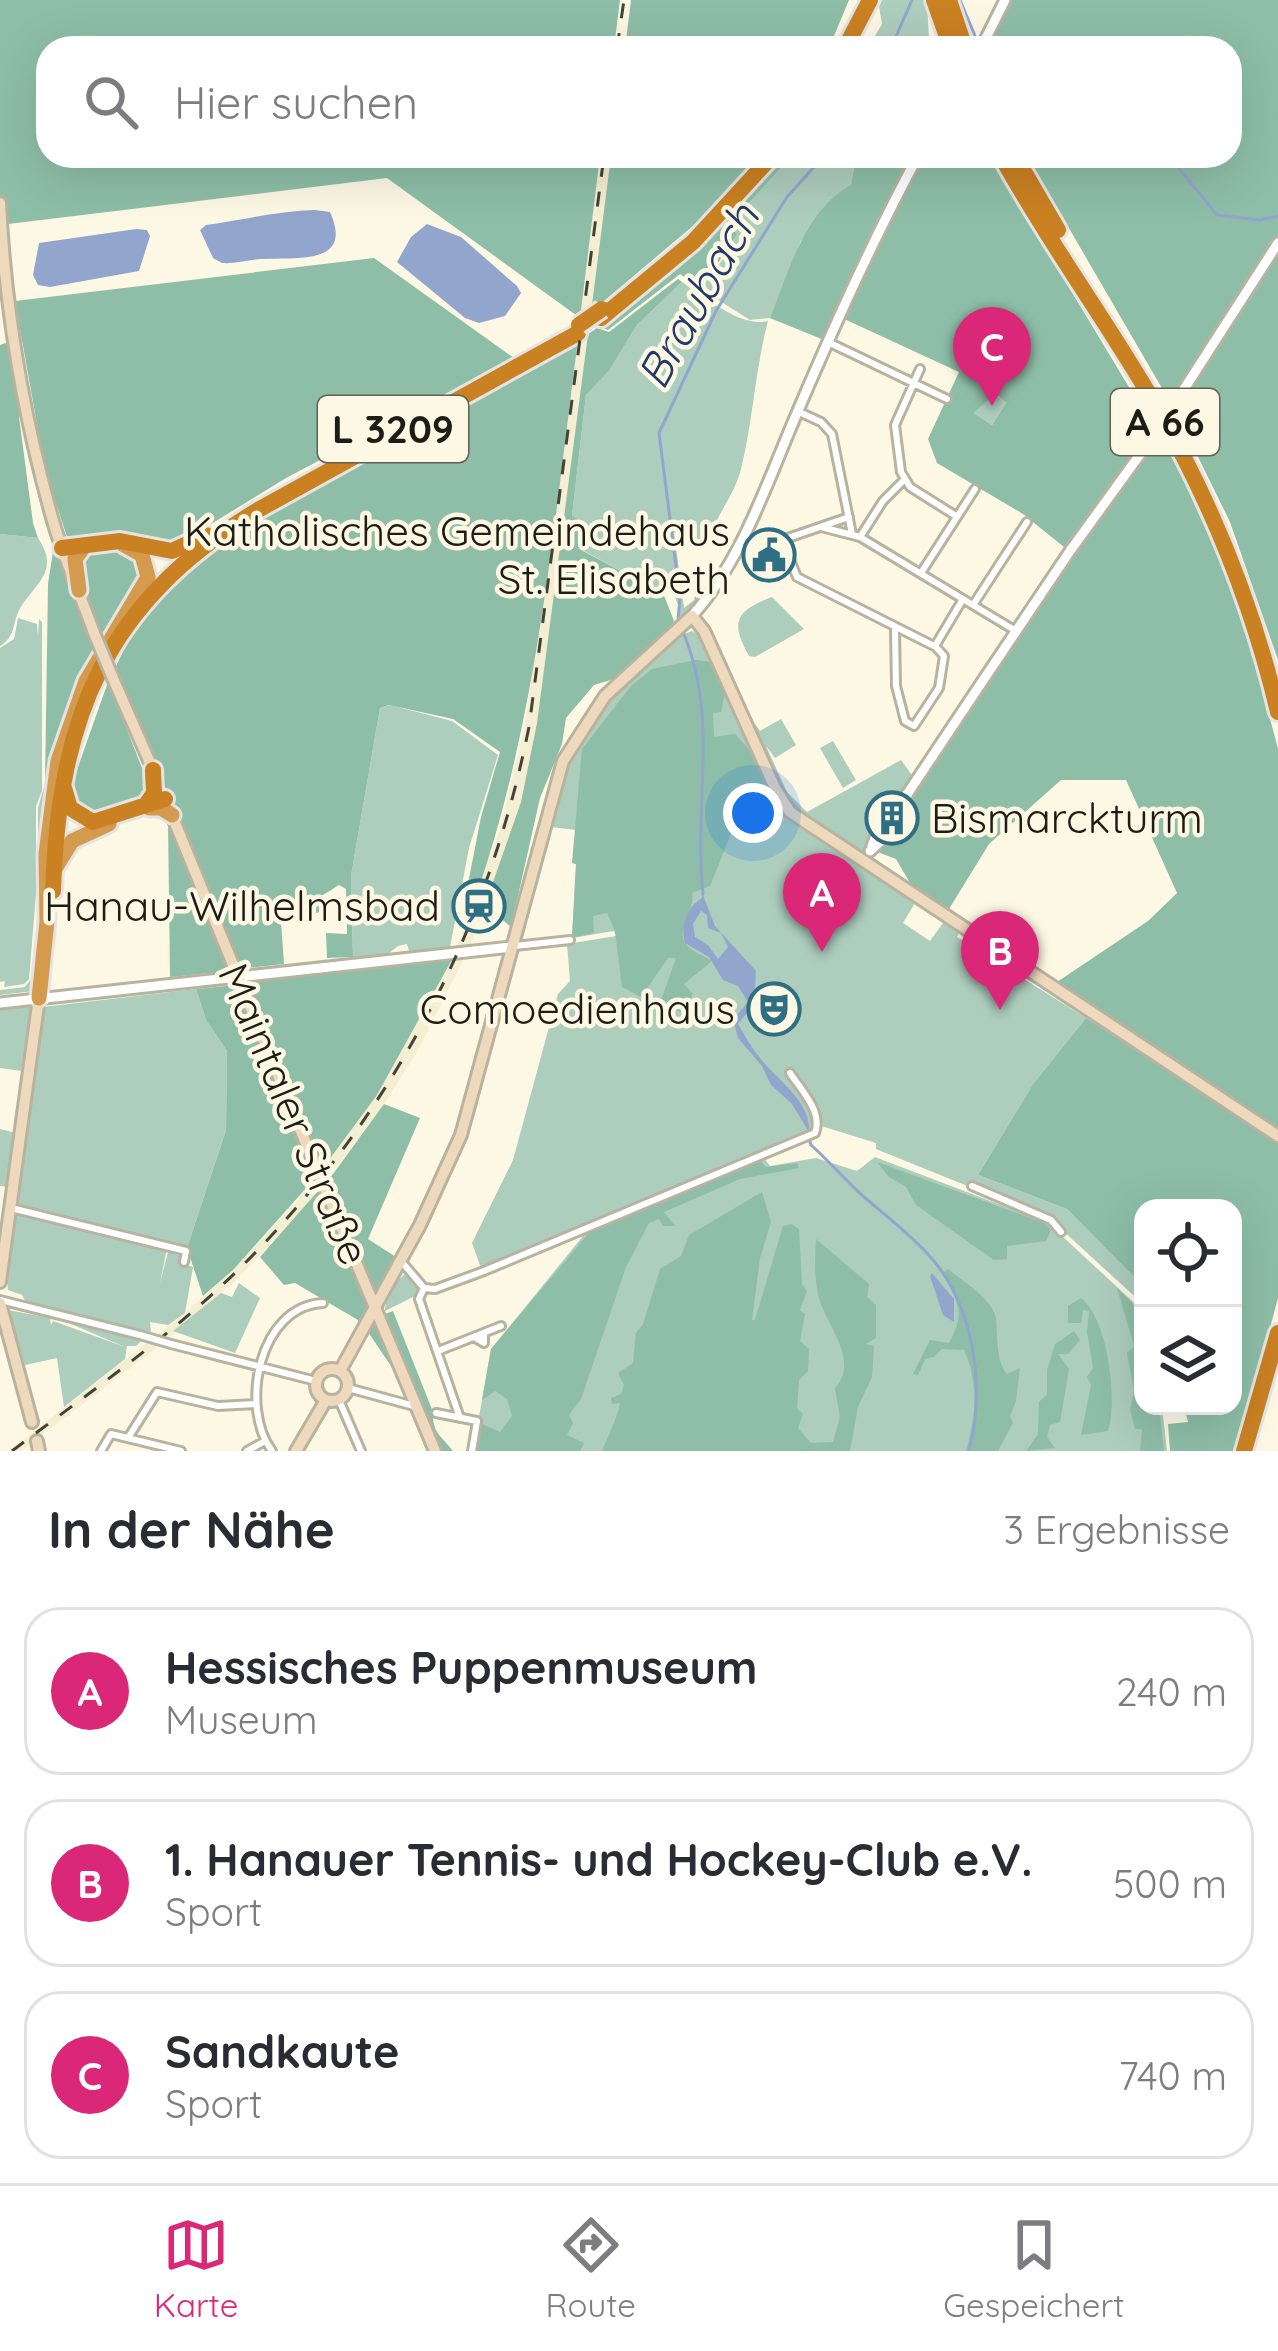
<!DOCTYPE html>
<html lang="de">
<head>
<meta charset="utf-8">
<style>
	:root { --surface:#fff; --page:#f2f2f3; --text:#2b2b33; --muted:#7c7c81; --line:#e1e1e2; --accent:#db2777 }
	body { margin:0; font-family:Quicksand,sans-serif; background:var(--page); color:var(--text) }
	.controls { position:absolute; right:36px; bottom:36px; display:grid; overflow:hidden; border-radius:24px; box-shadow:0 12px 48px #0002 }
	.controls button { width:108px; height:108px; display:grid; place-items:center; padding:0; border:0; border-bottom:3px solid var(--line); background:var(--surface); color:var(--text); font:60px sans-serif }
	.you { position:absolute; left:753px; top:813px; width:42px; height:42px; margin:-30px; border:9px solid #fff; border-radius:50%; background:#1a73e8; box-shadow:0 0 0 18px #1a73e833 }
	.badge { display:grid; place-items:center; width:78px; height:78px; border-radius:50%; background:var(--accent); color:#fff; font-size:39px; font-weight:700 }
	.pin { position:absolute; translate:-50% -99px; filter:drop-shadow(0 3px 6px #0008) }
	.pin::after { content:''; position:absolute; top:63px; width:42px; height:36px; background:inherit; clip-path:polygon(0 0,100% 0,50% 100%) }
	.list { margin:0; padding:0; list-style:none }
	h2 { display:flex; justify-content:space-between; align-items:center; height:156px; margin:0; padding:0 48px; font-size:51px }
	h2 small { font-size:39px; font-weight:400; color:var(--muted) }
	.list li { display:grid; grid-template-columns:78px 1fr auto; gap:36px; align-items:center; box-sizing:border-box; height:168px; margin:0 24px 24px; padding:0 24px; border:3px solid var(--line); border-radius:36px }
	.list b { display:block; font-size:45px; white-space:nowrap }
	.list p { margin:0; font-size:39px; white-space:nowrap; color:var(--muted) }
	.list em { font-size:39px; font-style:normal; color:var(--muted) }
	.icon { flex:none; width:66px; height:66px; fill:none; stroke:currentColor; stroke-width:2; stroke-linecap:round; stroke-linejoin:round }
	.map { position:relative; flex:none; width:1278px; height:1451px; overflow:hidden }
	.search { position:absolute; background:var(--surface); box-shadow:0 12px 48px #0002; left:36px; right:36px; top:36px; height:132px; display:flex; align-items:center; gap:30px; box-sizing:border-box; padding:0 42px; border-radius:36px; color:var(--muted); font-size:45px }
	.sheet { height:732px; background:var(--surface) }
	nav { display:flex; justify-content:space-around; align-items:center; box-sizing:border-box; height:168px; border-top:3px solid var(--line); background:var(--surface); font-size:33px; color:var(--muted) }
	nav a { display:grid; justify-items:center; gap:6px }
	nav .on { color:var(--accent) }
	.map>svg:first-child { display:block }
	.built { fill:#f4eed2 }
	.green { fill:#adcdbd }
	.forest { fill:#8ebea7; fill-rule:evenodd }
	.water { fill:#92a6cd; fill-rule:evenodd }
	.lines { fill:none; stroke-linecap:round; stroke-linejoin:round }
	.stream { stroke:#92a6cd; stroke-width:3 }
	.minor-casing { stroke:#b7b39f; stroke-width:12 }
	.tertiary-casing { stroke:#b7b39f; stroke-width:15 }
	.secondary-casing { stroke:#b7b39f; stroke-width:16 }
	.trunk-casing { stroke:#e4e4e3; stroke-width:21 }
	.motorway-casing { stroke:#e4e4e3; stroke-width:22 }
	.minor { stroke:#fff; stroke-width:6 }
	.tertiary { stroke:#fff; stroke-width:9 }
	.secondary { stroke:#efd9bd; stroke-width:10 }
	.trunk { stroke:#d49a4e; stroke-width:15 }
	.motorway { stroke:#c98122; stroke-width:16 }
	.rail { stroke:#454339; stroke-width:3; stroke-dasharray:15 15; stroke-linecap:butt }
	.minor-bridge-casing { stroke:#b7b39f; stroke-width:12; stroke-linecap:butt }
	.tertiary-bridge-casing { stroke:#b7b39f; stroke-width:15; stroke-linecap:butt }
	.secondary-bridge-casing { stroke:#b7b39f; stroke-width:16; stroke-linecap:butt }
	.motorway-bridge-casing { stroke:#e4e4e3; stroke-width:22; stroke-linecap:butt }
	.minor-bridge { stroke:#fff; stroke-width:6 }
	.tertiary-bridge { stroke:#fff; stroke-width:9 }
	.secondary-bridge { stroke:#efd9bd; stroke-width:10 }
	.motorway-bridge { stroke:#c98122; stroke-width:16 }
	.labels { text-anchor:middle; stroke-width:9; stroke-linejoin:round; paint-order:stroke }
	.shield { fill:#fdf8e4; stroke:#615f53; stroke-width:3 }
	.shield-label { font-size:39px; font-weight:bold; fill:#1e1d15 }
	.poi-label { font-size:42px; fill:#1e1d15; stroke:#fdf8e4; text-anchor:end }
	.street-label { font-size:42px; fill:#1e1d15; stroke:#fdf8e4 }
	.water-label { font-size:45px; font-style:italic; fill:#22396b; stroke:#fdf8e4 }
</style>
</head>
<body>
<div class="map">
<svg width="1278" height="1451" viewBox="0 0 1278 1451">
	<rect width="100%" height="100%" fill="#fdf8e4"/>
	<path class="built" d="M600 156H611L537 723 521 802 471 945 417 1052 384 1104 306 1207 235 1281 159 1346 21 1451H9L185 1313 233 1270 295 1203 377 1095 454 956 500 829 525 726Z"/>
	<path class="green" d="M882 0H927L929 40 920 39 915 48H868L882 24 879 7Z
		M792 156H856L851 186 801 241 770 318 750 320 701 289 728 252V226Z
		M682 282C705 297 741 328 768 321 755 370 753 421 741 469 734 497 713 519 707 546L674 532 684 608 694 600 698 583 708 590 678 624V605L671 586 663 593 582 550 580 520 572 516 586 395 609 371 637 325Z
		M994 393 1006 403 992 425 974 413Z
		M0 534 38 538C59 569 39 581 22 605 11 621 18 635 0 646Z
		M772 597 804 629 755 657 749 656C730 622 735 611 772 597Z
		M18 618 37 624 38 637 39 619 42 622V791L36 806V894L29 979 24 984 4 987 5 981 0 982V648L14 639Z
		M692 631 703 638 725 694 786 819 915 903 903 923 930 941 943 923 959 933 957 937 1086 1018 1033 1084 978 1175 1067 1209 1143 1286V1304L1051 1220 876 1149V1143L818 1125 801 1137 491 1267 481 1268 472 1243 513 1160 558 994 570 981 567 944 616 936 614 931 572 938 576 864 572 863 577 830 550 827 533 900 526 899 557 783 597 708 675 637Z
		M390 705 452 721 498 755 469 848 450 947 409 951 407 944 398 946 388 954 353 958 351 876 380 708Z
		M781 719 796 745 775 758 766 746 787 792 807 812 901 760 914 778 877 821 864 853 796 813 783 799 752 726 755 724 760 731Z
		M833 741 856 780 843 788 820 748Z
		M50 782 45 920 34 991 0 995V990L25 987 31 979 38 909V808L45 783Z
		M196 989 206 1020 227 1051 226 1130 187 1248 43 1210 41 1214 167 1248 160 1283 168 1252 181 1256 180 1263 193 1267 185 1313 168 1325 150 1322 151 1332 26 1302 22 1295 8 1290 6 1269 43 1007Z
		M35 1005 9 1187 0 1186V1129L16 1133 29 1040 22 1071 0 1068V1008Z
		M763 1157 770 1166 816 1158 857 1171 875 1157 1048 1223 1143 1311V1406H1162L1167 1451H473L491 1349 588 1230Z
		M408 1273 419 1285 417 1295 385 1311C385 1299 396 1277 408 1273Z
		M239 1283 260 1298 235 1353 173 1331 221 1293 232 1297Z
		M8 1310 50 1318 51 1325 53 1321 125 1347 57 1318 141 1341 136 1346H127L125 1359 64 1407 57 1358 25 1365Z"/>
	<path class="forest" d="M0 0H620L614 48H48V156H600L580 318 387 178 0 225Z
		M631 0H849L829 48H625Z
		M1008 0H1278V235L1170 402 1027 156H1230V48H984Z
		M611 156H757L700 220 591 312Z
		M778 156H792L728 226 737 234 701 289 680 274 608 330 599 326Z
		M856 156H912L824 340 770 318C788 273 805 210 851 185Z
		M922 156H990L1153 427 1064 547 1023 514 937 463 928 439 959 372 842 318ZM995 393 1006 403 992 425 974 413Z
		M1278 250V660L1230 522 1175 410Z
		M374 258 514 358 286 478 177 545 68 540 45 469 15 301Z
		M678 279 682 282 637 325 609 371 586 395 572 516 580 520 583 551 663 593 674 621 664 636 614 679 594 685 566 718 562 744 540 798 511 927 485 905 521 802 537 723 588 334 597 328 609 332Z
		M578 340C553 528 538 719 475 899H465L481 817 500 752 453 719 389 705 380 708 351 876 353 957 327 958 326 933 347 934 346 889 339 885 323 895 320 912 281 922 284 964 239 969 116 666 136 625 166 588 224 540Z
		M9 342 22 408 19 417 33 523 38 538 0 534V345Z
		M1161 430 1227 576 1247 631 1278 749V1131L946 911 910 883 896 859 875 851 1072 552ZM1061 780H1126L1177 893 1148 921 1057 982 949 909 989 844Z
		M54 545 95 648 67 709 50 782 45 783 48 584Z
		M115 549 127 550 143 569 137 588 101 635 80 582 84 553Z
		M696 660 711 662 725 694 721 712 713 713 714 737 735 734 755 756 769 786 737 819 710 886 692 893C696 908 676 929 685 943 690 951 705 956 712 961L684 984 693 994 682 1012 659 1006 676 958H668L641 997 622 987 615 931 607 913 593 916 594 933 572 938 576 864 572 863 582 749 631 686 652 669Z
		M108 682 150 788V794L107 815 84 812 73 797V781Z
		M168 822 229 971 170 977Z
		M454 956 377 1095 323 1168 246 988 249 981Z
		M236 985 316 1177 233 1270 203 1296 187 1248 226 1130 227 1051 206 1020 196 989Z
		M1086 1018 1278 1143V1298L1237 1451H1170L1168 1424 1188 1422 1184 1406H1233V1208H1143V1286L1067 1209 978 1175 1033 1084Z
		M384 1104 420 1118 368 1239 396 1257 379 1285 385 1314 393 1311 433 1412C432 1434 443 1437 453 1451H429L397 1375 368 1332 358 1320 295 1283 284 1285 260 1257 333 1174Z
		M759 1160 766 1167 797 1163 799 1168 740 1179 664 1212 675 1226H663L659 1219 649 1223 626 1267 581 1399 569 1415 573 1423 567 1435 584 1443 580 1451H476L478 1422 500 1432 512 1416 507 1399 495 1391 482 1400 491 1349 588 1234Z
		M877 1162 1044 1223 1051 1230 1046 1241 1007 1246V1259L994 1260 916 1205 906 1187 889 1177Z
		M762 1192 771 1222 760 1258 752 1320H755L783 1226 791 1224 799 1229 802 1284 807 1291 800 1310 805 1314 800 1341 809 1349 808 1371 799 1380 797 1408 803 1414 798 1428 811 1443 833 1442 840 1417 835 1388C860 1361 827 1326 819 1298 814 1279 815 1258 816 1239L869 1284 867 1297 876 1305V1338L866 1344 874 1346 872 1377 858 1407 850 1451H602C607 1439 618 1416 620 1403L612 1404 611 1398 621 1394 624 1385 618 1373 633 1363 636 1333 643 1324 660 1269 681 1256 689 1235Z
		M948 1269C962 1281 992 1298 996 1318 998 1335 995 1360 1007 1374L1020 1368 1016 1401 1010 1416 1013 1423 998 1451H966C976 1417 979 1383 964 1350L942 1349 934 1357 925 1359 918 1375 913 1374 930 1340 949 1343C965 1314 960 1302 942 1274Z
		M1117 1288 1143 1314V1406H1159L1164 1451H1140L1142 1429H1135L1130 1410 1134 1390 1127 1353 1134 1346Z
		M1081 1298C1108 1319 1118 1399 1108 1431L1081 1435 1091 1385 1087 1377 1093 1368 1087 1332 1089 1311 1083 1310 1081 1323H1068V1306Z
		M1074 1331 1080 1340 1068 1354H1058L1069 1369 1060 1422 1050 1425 1047 1437 1055 1448 1026 1451 1038 1434 1039 1402 1047 1394V1370L1055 1344Z"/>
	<path class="water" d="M315 210 330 212C355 267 292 257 261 259 248 260 235 264 222 263L213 258 200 230 206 225C243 220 278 211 315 210Z
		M427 224 461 237 517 286 521 293 505 316 479 323 465 318 397 262 411 237Z
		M136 229 147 230 150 236 139 271 50 287 38 285 33 275 39 243Z
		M702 893 715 926 756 971 754 1004 738 1024C745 1036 751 1047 760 1058 776 1079 812 1102 809 1132L792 1104 771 1085 762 1066 738 1038 733 1020 748 1002 738 986 723 980 709 957 685 943C680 926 687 907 702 898ZM701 911 707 915 708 928 721 933 728 947 718 959 708 945 695 937 693 924Z
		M932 1273 954 1299V1322L943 1315 930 1276Z"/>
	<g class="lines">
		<path class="stream" d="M960 0 978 43
			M891 48 912 0
			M1169 156 1217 215 1260 220 1278 216
			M678 620 680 597 659 433 716 311 787 197 824 156
			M683 632C720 720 693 803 703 894
			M809 1139 811 1145C829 1161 846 1181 864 1197 884 1214 907 1232 926 1252 974 1302 986 1386 969 1451"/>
		<g class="minor-casing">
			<path id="minor" d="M828 342 947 399
				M920 369 895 425 901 472 910 487 956 516
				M797 411 821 422 832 434 852 534
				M821 527 860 537 1016 631
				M860 537 883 501 904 480
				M782 540 797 577 934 646
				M743 541 782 540 849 517
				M921 573 975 489
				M973 605 1027 522
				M895 630 896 686 905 721 914 726 939 688 944 656 935 646 963 599
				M515 946 570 940
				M972 1186 1051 1220 1061 1232
				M11 1208 186 1251 184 1262
				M401 1261 424 1288
				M424 1288 435 1289 484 1271 815 1133C823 1112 802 1091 790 1073
				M424 1288 419 1299 460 1418
				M0 1300 140 1335
				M474 1337 484 1343V1333
				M171 1344 316 1381
				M438 1351 501 1326
				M348 1388 414 1406
				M339 1400 361 1451
				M436 1413 477 1421 472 1451
				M128 1438 157 1392 218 1406 256 1404
				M101 1451 111 1434 181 1451
				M247 1451 265 1441
				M272 1451C239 1407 259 1306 323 1303"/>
		</g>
		<g class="tertiary-casing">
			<path id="tertiary" d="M981 48 1005 0
				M1177 400 1278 243
				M692 616C743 559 767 482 797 413 834 326 873 239 918 156
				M872 846 883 817 908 793
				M870 851 895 828 908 793 980 685 1070 551 1154 435
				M0 1003 511 947"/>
		</g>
		<g class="secondary-casing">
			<path id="secondary" d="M0 203C5 309 24 418 53 521 64 559 81 596 94 633
				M115 683 155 774
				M171 813 314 1163
				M330 1200 435 1451
				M0 1282 39 998
				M0 1303 32 1422
				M316 1385a16 16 0 1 1 32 0a16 16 0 1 1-32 0Z
				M340 1371 420 1225 461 1135 563 761 605 696 692 616 704 631 775 788 790 812 1278 1136
				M37 1441 39 1451
				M296 1451 326 1400"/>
		</g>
		<g class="trunk-casing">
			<path id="trunk" d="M79 590 75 559 83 548
				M149 808H161L172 815
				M56 867 72 841 109 824
				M39 998 47 921 46 854 58 761 86 681 148 577 142 555 124 545"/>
		</g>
		<g class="motorway-casing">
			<path id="motorway" d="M934 0 951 48
				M949 0 965 48
				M845 48 870 0
				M1001 156C1048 242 1107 321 1156 406 1210 500 1253 606 1278 712
				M1015 156 1058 230
				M601 318 693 242 772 156
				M62 548 120 541 172 551 206 535
				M64 788 70 808 93 822 165 799
				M147 803 154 793 153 770
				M53 891C59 717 104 603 258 510L578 333
				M1244 1451 1278 1333"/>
		</g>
		<use href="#minor" class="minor"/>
		<use href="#tertiary" class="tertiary"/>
		<use href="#secondary" class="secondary"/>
		<use href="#trunk" class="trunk"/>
		<use href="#motorway" class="motorway"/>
		<path class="rail" d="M617 48 624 0
			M12 1451C94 1389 181 1329 253 1255 395 1109 489 927 529 727L604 156"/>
		<g class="minor-bridge-casing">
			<path id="minor-bridge" d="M140 1335 171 1344"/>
		</g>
		<g class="tertiary-bridge-casing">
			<path id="tertiary-bridge" d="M1154 435 1177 400"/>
		</g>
		<g class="secondary-bridge-casing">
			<path id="secondary-bridge" d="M94 633 115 683
				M314 1163 330 1200"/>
		</g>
		<g class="motorway-bridge-casing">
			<path id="motorway-bridge" d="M579 325 602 309"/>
		</g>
		<use href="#minor-bridge" class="minor-bridge"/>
		<use href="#tertiary-bridge" class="tertiary-bridge"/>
		<use href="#secondary-bridge" class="secondary-bridge"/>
		<use href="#motorway-bridge" class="motorway-bridge"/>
	</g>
	<defs>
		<g id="civic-ring" transform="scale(2.7)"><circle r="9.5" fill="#fdf8e4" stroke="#2f6f83" stroke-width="1.5"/><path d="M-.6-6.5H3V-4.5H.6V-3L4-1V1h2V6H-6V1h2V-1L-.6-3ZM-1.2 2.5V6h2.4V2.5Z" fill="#2f6f83"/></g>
		<g id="building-ring" transform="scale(2.7)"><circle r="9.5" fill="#fdf8e4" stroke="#2f6f83" stroke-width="1.5"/><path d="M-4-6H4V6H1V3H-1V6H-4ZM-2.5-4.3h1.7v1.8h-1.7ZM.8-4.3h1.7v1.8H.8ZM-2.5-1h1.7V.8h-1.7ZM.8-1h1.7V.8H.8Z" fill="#2f6f83"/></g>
		<g id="station-ring" transform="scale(2.7)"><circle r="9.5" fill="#fdf8e4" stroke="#2f6f83" stroke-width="1.5"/><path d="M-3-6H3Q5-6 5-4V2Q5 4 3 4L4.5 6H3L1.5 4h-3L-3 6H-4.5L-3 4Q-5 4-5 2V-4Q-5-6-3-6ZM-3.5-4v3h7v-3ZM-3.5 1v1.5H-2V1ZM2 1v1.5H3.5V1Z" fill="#2f6f83"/></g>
		<g id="theatre-ring" transform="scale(2.7)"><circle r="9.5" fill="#fdf8e4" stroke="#2f6f83" stroke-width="1.5"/><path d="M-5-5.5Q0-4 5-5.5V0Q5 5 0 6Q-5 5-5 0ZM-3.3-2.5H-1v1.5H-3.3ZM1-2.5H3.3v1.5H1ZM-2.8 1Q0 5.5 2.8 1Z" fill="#2f6f83"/></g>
	</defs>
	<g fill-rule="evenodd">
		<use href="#civic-ring" x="769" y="555"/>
		<use href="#building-ring" x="892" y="818"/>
		<use href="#station-ring" x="479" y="906"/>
		<use href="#theatre-ring" x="774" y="1009"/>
	</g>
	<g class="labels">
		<g class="shield">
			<rect x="1111" y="389" width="108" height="66" rx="9"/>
			<rect x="318" y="396" width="150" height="66" rx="9"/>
		</g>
		<g class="shield-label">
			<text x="1165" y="436">A 66</text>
			<text x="393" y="443">L 3209</text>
		</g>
		<g class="poi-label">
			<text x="730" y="546">Katholisches Gemeindehaus<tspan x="730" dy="48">St. Elisabeth</tspan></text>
			<text x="931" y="833" text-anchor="start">Bismarckturm</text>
			<text x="440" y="921">Hanau-Wilhelmsbad</text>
			<text x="735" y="1024">Comoedienhaus</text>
		</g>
		<g class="street-label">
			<text transform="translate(294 1114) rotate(67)" y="15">Maintaler Straße</text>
		</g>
		<g class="water-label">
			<text transform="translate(698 296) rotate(-61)" y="16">Braubach</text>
		</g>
	</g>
</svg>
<div class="controls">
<button><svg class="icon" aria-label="locate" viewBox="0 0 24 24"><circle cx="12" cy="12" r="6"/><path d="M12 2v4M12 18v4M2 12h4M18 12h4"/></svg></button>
<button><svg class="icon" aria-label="layers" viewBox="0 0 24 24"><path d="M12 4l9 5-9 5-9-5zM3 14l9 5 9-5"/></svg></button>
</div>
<div class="you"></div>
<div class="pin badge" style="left:822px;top:952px">A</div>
<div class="pin badge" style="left:1000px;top:1010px">B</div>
<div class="pin badge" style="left:992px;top:406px">C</div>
<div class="search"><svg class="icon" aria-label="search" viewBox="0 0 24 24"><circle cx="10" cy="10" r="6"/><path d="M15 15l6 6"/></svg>Hier suchen</div>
</div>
<section class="sheet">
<h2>In der Nähe<small>3 Ergebnisse</small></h2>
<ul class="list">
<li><span class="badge">A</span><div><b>Hessisches Puppenmuseum</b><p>Museum</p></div><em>240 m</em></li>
<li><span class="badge">B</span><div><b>1. Hanauer Tennis- und Hockey-Club e.V.</b><p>Sport</p></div><em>500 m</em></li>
<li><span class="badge">C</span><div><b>Sandkaute</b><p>Sport</p></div><em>740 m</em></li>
</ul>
</section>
<nav>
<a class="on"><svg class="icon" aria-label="map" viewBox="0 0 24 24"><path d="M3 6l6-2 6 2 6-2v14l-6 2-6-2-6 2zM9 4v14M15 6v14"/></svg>Karte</a>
<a><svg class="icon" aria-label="directions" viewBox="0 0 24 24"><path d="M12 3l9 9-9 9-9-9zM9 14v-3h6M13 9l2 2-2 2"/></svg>Route</a>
<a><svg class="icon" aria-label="saved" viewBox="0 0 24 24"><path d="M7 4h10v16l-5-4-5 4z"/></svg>Gespeichert</a>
</nav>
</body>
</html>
